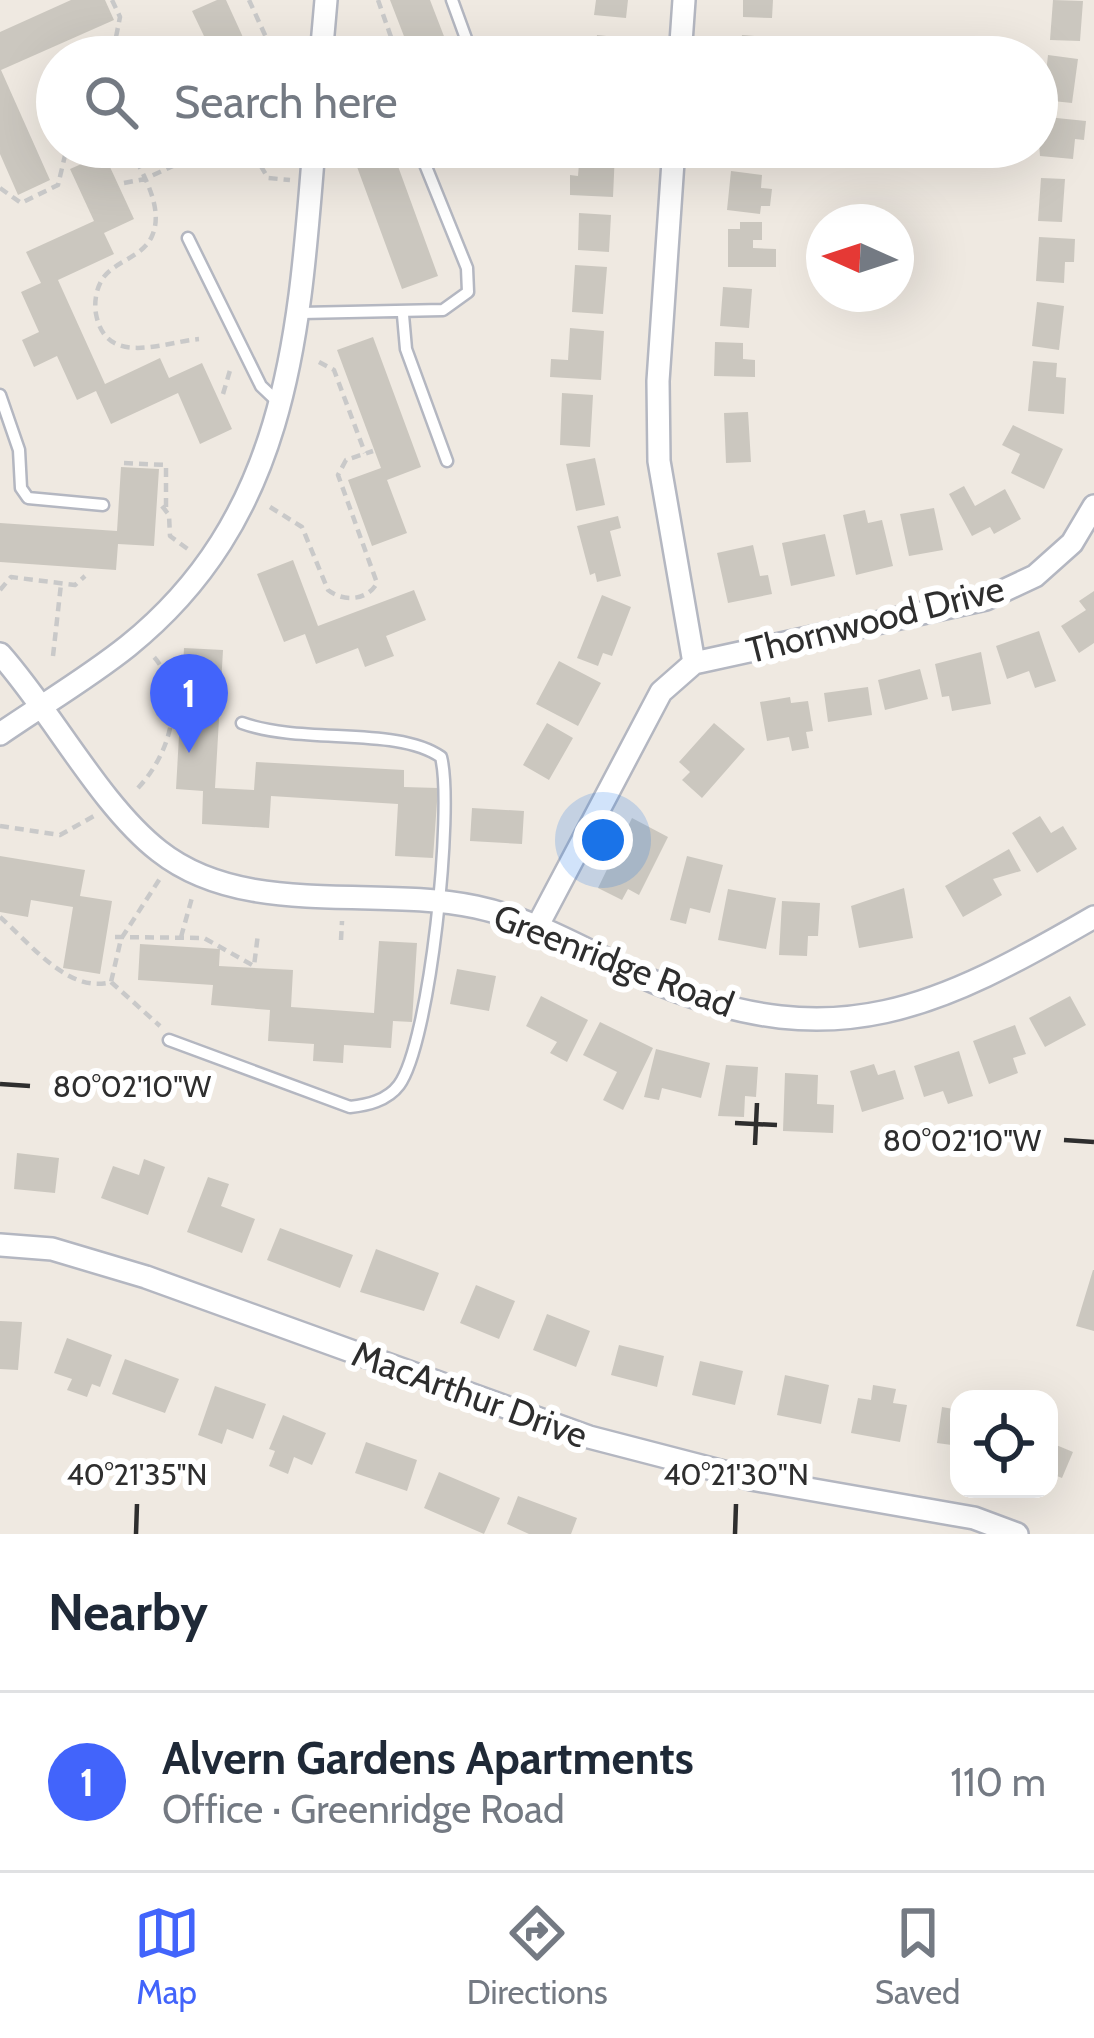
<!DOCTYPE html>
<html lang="en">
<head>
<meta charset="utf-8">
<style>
	:root { --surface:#fff; --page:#f2f2f3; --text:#1f2937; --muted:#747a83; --line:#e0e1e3; --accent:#4264fb }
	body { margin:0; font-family:Cabin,sans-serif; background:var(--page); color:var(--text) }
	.controls { position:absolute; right:36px; bottom:36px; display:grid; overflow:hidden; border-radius:24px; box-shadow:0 12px 48px #0002 }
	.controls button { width:108px; height:108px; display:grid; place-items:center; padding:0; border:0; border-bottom:3px solid var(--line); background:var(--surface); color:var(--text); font:60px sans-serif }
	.compass { position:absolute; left:806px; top:204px; width:108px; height:108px; border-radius:50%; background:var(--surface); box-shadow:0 12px 48px #0002; rotate:273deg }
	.you { position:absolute; left:603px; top:840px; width:42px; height:42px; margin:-30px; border:9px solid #fff; border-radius:50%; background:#1a73e8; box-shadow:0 0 0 18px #1a73e833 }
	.badge { display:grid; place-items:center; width:78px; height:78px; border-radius:50%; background:var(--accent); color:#fff; font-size:39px; font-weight:700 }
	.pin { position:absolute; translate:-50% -99px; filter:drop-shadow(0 3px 6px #0008) }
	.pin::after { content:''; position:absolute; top:63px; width:42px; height:36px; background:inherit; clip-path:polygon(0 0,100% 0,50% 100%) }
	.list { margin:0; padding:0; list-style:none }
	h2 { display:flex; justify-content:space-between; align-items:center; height:156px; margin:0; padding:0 48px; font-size:51px }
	h2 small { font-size:39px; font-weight:400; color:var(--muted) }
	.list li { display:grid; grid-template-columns:78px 1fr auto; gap:36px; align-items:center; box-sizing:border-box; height:180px; padding:0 48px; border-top:3px solid var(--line) }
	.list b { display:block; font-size:45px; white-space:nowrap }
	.list p { margin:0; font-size:39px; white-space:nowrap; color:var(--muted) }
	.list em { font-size:39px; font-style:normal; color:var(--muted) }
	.icon { flex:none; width:66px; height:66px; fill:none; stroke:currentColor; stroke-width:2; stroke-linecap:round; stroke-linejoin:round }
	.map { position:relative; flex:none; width:1094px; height:1534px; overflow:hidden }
	.search { position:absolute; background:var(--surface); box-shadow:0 12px 48px #0002; left:36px; right:36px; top:36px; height:132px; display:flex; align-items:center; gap:30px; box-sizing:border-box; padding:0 42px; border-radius:66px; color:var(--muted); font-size:45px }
	.sheet { height:336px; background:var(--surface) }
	nav { display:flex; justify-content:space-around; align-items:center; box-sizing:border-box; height:168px; border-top:3px solid var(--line); background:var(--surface); font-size:33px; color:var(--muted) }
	nav a { display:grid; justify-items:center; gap:6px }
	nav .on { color:var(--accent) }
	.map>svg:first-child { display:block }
	.building { fill:#cbc7bf }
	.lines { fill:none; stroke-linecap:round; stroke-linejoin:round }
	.lane-casing { stroke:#b4b7c1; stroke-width:15 }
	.street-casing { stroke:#b4b7c1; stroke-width:26 }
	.path { stroke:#c9c9c9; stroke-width:4.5; stroke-dasharray:9 6; stroke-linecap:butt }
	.lane { stroke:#fff; stroke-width:10 }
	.street { stroke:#fff; stroke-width:21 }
	.ticks { fill:none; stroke:#2e2e2e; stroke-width:4.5 }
	.labels { text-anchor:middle; stroke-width:12; stroke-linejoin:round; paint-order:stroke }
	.street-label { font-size:36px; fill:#2e2e2e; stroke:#fff }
	.ticks-label { font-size:30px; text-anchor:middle; fill:#2e2e2e; stroke:#fff; stroke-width:12; stroke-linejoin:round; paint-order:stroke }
</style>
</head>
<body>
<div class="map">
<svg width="1094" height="1534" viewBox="0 0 1094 1534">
	<rect width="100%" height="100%" fill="#efe9e1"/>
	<path class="building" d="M71 0H105L114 20 1 70 50 180 18 195 0 154V32Z
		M217 0H226L252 57H214L192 11Z
		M390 0H430L452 57H412Z
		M596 0H628L626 18 594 15Z
		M743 0H773L772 18 743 17Z
		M1053 0 1083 1 1080 41 1050 40Z
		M597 35 625 38 623 57H594Z
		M742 35 767 37 765 57H740Z
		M1048 55 1078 59 1072 103 1043 100Z
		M1037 116 1086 121 1084 140 1075 139 1073 159 1040 156Z
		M379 147H391L438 276 402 289 353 156Z
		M580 150 615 152 613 197 570 195V175L578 176Z
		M104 154 134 219 104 233 114 254 58 280 105 384 160 358 169 378 202 363 232 429 200 444 178 393 111 424 96 391 77 400 57 356 34 367 22 340 39 332 21 292 41 283 26 252 94 221 70 169Z
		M731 171 762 175 761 188 772 189 770 206H761L760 214 727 210Z
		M1041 178 1065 179 1062 222 1038 221Z
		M579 213 611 215 609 252 578 250Z
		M740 222H762V240H753V248L776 249V267H728V229H740Z
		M1039 237 1075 239 1074 262H1065L1064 283 1036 281Z
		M575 265 607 267 603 314 572 312Z
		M723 287 752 289 749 328 720 326Z
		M1037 302 1064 306 1059 350 1032 346Z
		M570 328 604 331 601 380 550 377 551 359 568 360Z
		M373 337 421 467 387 480 407 533 372 546 348 480 381 468 337 350Z
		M715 342 743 343V359L755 360V377L714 376Z
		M1033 361 1057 363 1056 377 1066 378 1064 414 1028 411Z
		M562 393 593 395 590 447 560 445Z
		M748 412 751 462 726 463 724 413Z
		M1013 425 1063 449 1044 489 1011 473 1020 454 1002 445Z
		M595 458 605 505 576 511 566 464Z
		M121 467 159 469 154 546 118 544 116 570 0 562V523L117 531Z
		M964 486 975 506 1005 489 1021 519 994 534 990 527 972 536 949 494Z
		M934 508 943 550 909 556 900 514Z
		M865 510 868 523 882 520 893 566 856 575 843 515Z
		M618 516 621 528 610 531 621 576 597 582 595 573 590 575 577 526Z
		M825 534 835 576 791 586 782 543Z
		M753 545 760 576 768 575 772 594 728 603 717 553Z
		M293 560 318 626 414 590 426 620 386 636 394 656 365 667 358 648 316 664 305 634 284 642 257 574Z
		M1094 591V643L1079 653 1061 626 1086 610 1079 601Z
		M602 595 631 607 612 656 603 653 598 666 577 658Z
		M1039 631 1056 681 1035 688 1029 671 1007 679 996 646Z
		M184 648 223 650 215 788 254 790 256 762 404 770V787L438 788 433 858 395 856 398 804 271 796 269 828 202 824 203 791 176 789Z
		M981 652 991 704 952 711 949 696 942 697 935 664Z
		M559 661 601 683 578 726 536 704Z
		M920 669 928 699 885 710 878 680Z
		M868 687 872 715 828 722 824 693Z
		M790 697 791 703 808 701 813 731 806 732 809 748 792 751 789 737 767 741 760 702Z
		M547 723 573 738 549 780 523 765Z
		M714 723 745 749 702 798 682 780 690 772 679 762Z
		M472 808 524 811 522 844 470 841Z
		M1040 816 1051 833 1063 826 1077 849 1037 873 1012 833Z
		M632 818 668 837 639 895 628 889 622 900 598 888Z
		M1009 849 1021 871 993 879 1002 895 963 917 945 886Z
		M0 856 85 870 80 896 112 901 100 974 63 968 73 907 31 900 28 917 0 912Z
		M687 856 723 865 710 913 690 908 686 924 670 920Z
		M904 888 913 938 859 948 851 906Z
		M728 889 776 898 766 949 718 940Z
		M782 901 820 903 818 936H808L807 956 779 955Z
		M379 941 417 943 412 1022 393 1021 391 1048 344 1045 343 1063 313 1061 314 1044 268 1041 270 1010 211 1005 213 985 138 980 140 944 220 949 219 966 293 970 291 1007 374 1013Z
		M457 969 496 976 489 1011 450 1004Z
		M541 996 588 1020 567 1062 550 1053 557 1042 526 1026Z
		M1070 996 1086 1025 1045 1047 1029 1018Z
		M600 1022 653 1048 623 1110 603 1100 617 1072 583 1055Z
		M1015 1025 1026 1054 1013 1058 1018 1073 989 1084 973 1041Z
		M656 1049 710 1063 701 1098 662 1088 659 1100 644 1097Z
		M959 1051 973 1096 948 1104 943 1091 924 1097 914 1066Z
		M874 1064 878 1075 895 1070 904 1099 862 1112 850 1071Z
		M726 1065 758 1067 756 1097 745 1096 744 1117 718 1116Z
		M785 1073 818 1075 817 1104 834 1105 833 1133 783 1131Z
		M17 1153 59 1158 55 1193 14 1189Z
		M144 1159 165 1167 148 1215 101 1198 113 1166 139 1175Z
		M208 1177 229 1184 221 1206 255 1219 242 1253 187 1232Z
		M280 1228 353 1255 340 1288 267 1260Z
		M376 1249 439 1273 424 1311 360 1292Z
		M1093 1270H1094V1331L1076 1326Z
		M476 1285 515 1301 499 1339 460 1323Z
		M547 1314 590 1331 576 1367 533 1350Z
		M0 1321 22 1322 18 1370 0 1369Z
		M67 1338 112 1355 100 1387 92 1384 87 1397 67 1390 72 1379 54 1373Z
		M619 1345 664 1356 657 1387 611 1375Z
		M125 1359 179 1379 165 1413 112 1394Z
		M700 1361 743 1371 735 1405 692 1395Z
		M785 1375 829 1385 821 1424 777 1415Z
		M873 1385 896 1389 893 1403 907 1405 900 1442 851 1433 858 1398 871 1400Z
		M215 1386 266 1404 253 1439 227 1429 222 1444 198 1435Z
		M942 1407 959 1410V1446L937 1443Z
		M283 1415 326 1433 312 1465 294 1457 288 1474 269 1466 275 1451 269 1449Z
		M366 1442 417 1460 407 1491 355 1473Z
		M1049 1442 1073 1452 1062 1478 1049 1473Z
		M439 1472 500 1498 484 1534 424 1508Z
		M518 1496 577 1518 571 1534H529L507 1524Z"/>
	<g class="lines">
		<g class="lane-casing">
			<path id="lane" d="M452 0 468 44
				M188 238 261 386 280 404
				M301 313 443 310 468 292 467 268 418 147
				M403 315 406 349 447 461
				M0 395 19 450 21 488 28 498 103 505
				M169 1040 350 1107C367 1105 387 1101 399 1085 430 1043 454 808 441 757 397 726 303 745 242 723"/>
		</g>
		<g class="street-casing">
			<path id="street" d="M321 57 326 0
				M680 57 684 0
				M674 147 658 381 659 461 694 663
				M0 654C52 712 100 805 159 851 245 919 375 885 476 907 542 921 597 958 659 984 837 1057 939 1007 1094 917
				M0 734C42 705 88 678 128 646 288 517 299 336 314 147
				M538 925 661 692 694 663 986 599 1035 576 1072 543 1094 506
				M0 1245 52 1249 146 1277 589 1437 751 1479 974 1518 1017 1534"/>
		</g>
		<path class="path" d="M112 0 120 17 112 57
			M249 0 275 57
			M378 0 398 57
			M57 66 44 78 38 103 57 133
			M130 147C141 172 165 207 152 236 143 257 115 261 103 278 96 289 94 302 96 314 106 368 164 342 199 339
			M239 147 253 153 268 178 290 180
			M124 183 145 179 213 147
			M0 188 21 203 58 185 67 147
			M319 362 334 370 365 453
			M223 394 231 367
			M124 463 166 465V508
			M162 506 169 515 170 536 189 550
			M270 507 302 527 328 590C343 602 367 601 377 583L338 475 346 460 373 451
			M0 590 11 577 75 585 85 576
			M53 656 61 584
			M138 788C171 753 188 694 153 656
			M0 826 60 835 94 816
			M0 917C30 943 68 994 111 982L121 939 161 877
			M115 937 204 938 254 966 258 934
			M181 937 193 894
			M341 940 342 921
			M111 982 160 1026"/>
		<use href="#lane" class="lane"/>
		<use href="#street" class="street"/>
	</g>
	<path class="ticks" d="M0 1084 30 1086M735 1123 777 1125M1064 1140 1094 1142M755 1145 757 1103M136 1534 137 1504M735 1534 736 1504"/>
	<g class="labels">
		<g class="street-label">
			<text transform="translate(875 619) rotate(-14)" y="13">Thornwood Drive</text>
			<text transform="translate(614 960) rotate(21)" y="13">Greenridge Road</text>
			<text transform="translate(470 1394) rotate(20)" y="13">MacArthur Drive</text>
		</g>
	</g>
	<g class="ticks-label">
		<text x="132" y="1097">80°02'10"W</text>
		<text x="962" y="1151">80°02'10"W</text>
		<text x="137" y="1485">40°21'35"N</text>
		<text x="736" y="1485">40°21'30"N</text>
	</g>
</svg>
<div class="controls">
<button><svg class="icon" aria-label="locate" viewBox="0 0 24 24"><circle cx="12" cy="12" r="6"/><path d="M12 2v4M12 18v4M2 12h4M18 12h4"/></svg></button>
</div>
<svg class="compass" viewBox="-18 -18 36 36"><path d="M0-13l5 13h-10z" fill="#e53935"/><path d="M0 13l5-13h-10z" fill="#747a83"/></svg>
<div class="you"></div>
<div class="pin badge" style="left:189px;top:753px">1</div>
<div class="search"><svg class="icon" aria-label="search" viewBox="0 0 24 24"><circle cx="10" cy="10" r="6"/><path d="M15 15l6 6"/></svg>Search here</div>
</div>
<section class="sheet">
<h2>Nearby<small></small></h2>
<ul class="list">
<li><span class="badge">1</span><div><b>Alvern Gardens Apartments</b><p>Office · Greenridge Road</p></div><em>110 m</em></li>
</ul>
</section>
<nav>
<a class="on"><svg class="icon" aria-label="map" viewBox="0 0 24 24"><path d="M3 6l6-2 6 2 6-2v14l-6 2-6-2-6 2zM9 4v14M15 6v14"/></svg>Map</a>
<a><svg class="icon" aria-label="directions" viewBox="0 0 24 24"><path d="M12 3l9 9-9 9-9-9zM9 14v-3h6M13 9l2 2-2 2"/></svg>Directions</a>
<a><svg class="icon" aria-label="saved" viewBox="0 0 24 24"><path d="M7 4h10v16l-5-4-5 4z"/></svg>Saved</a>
</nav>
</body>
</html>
